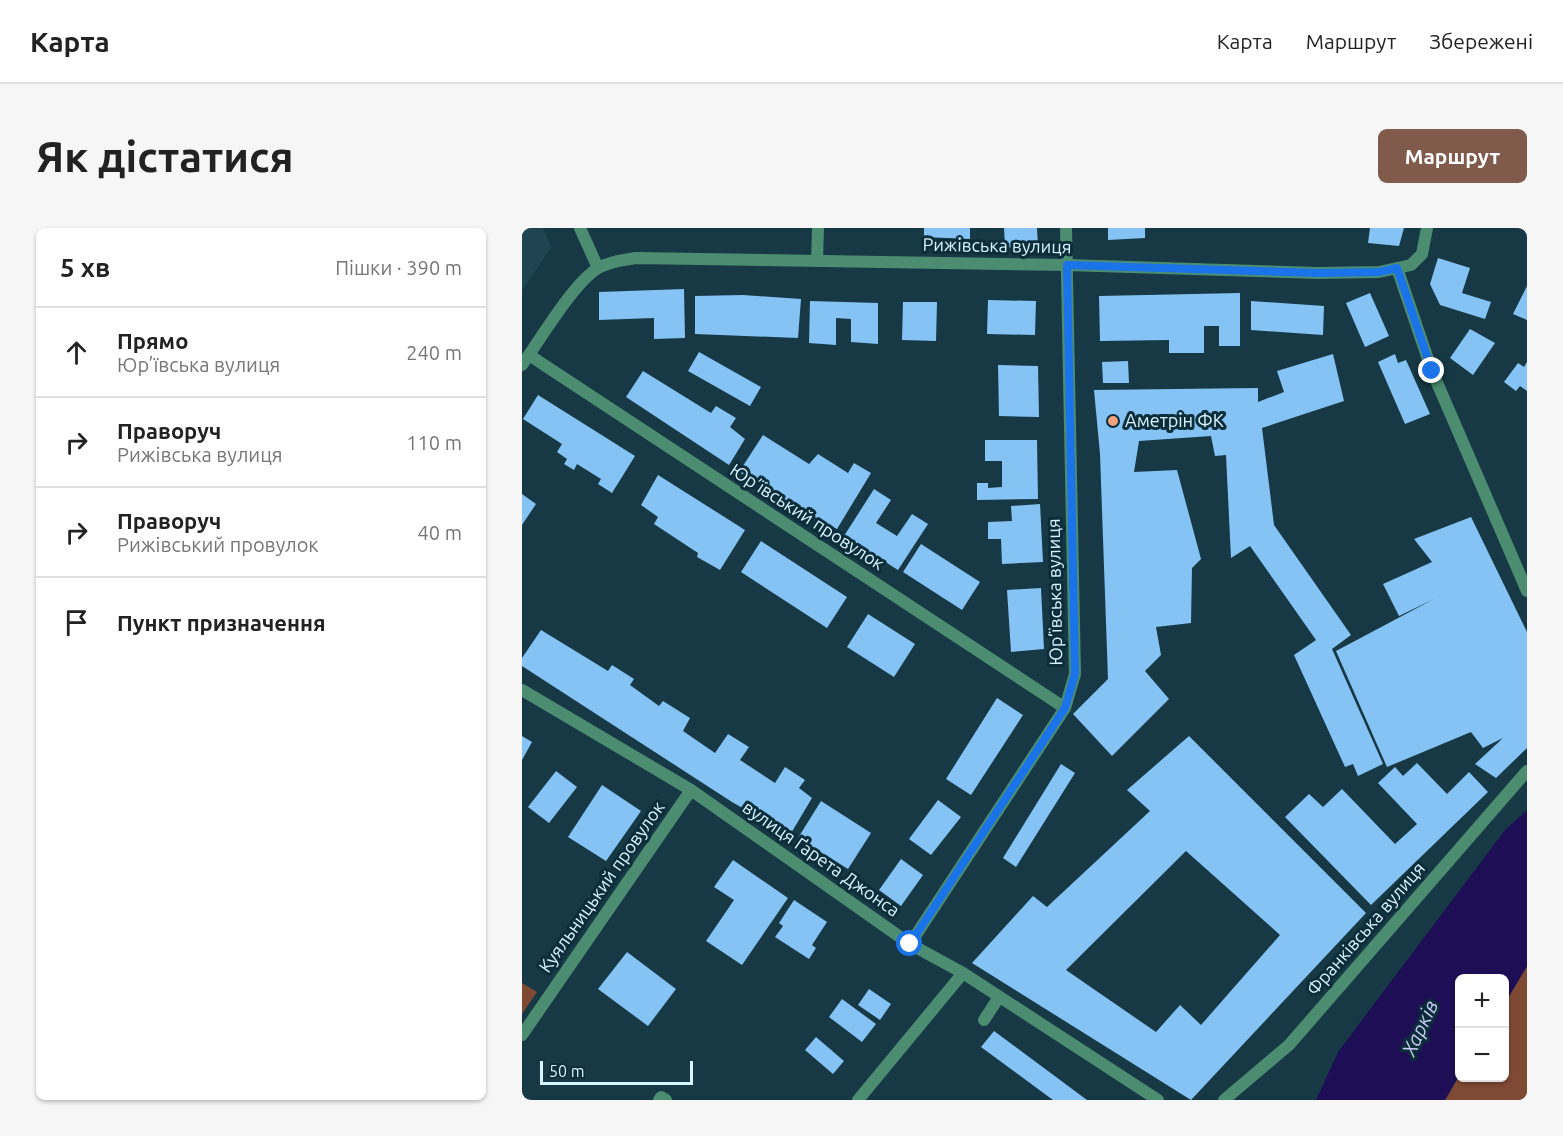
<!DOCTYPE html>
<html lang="uk">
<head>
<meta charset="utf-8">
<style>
	:root { --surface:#fff; --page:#f6f6f6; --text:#222; --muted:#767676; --line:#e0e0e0; --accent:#805b4b }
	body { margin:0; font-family:Ubuntu,sans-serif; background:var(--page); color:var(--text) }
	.controls { position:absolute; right:18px; bottom:18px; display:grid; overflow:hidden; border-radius:9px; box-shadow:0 2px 4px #0004 }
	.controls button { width:54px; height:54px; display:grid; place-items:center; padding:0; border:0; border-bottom:2px solid var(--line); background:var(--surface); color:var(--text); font:30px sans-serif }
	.scale { position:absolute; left:18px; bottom:15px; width:153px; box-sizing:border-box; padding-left:6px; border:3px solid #d8f4ff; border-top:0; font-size:16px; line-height:21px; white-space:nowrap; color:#d8f4ff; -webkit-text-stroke:4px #0c2e3a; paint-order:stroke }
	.stop { position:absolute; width:18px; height:18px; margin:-14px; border:4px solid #1a73e8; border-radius:50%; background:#fff }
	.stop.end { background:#1a73e8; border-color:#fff; box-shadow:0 2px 6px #0008 }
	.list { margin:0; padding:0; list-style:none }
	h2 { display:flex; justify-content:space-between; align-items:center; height:78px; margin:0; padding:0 24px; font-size:26px }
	h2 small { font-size:20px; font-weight:400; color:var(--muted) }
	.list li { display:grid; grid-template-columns:39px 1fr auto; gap:18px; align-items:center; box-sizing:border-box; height:90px; padding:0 24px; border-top:2px solid var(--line) }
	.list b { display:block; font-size:22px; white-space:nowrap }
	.list p { margin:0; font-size:20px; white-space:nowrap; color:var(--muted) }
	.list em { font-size:20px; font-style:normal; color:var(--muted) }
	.icon { flex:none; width:33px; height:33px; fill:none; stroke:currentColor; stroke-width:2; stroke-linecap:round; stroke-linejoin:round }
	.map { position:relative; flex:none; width:1005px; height:872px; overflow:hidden; border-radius:9px }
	header { display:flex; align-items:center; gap:36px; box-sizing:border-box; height:84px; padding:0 30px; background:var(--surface); border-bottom:2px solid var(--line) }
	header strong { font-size:28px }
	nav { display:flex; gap:33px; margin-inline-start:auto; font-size:21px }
	.intro { display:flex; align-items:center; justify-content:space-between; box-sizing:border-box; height:144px; padding:0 36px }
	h1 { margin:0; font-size:42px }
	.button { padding:15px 27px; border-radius:9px; background:var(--accent); color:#fff; font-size:21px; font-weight:700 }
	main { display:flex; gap:36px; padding:0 36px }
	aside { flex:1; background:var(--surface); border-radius:9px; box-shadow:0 2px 4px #0004 }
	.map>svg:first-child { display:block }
	.built { fill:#1f4552 }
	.green { fill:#7f4a34 }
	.water { fill:#1e0e56 }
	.building { fill:#85c3f5; fill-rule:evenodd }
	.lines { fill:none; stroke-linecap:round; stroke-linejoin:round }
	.lane { stroke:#4c8d71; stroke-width:12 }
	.street { stroke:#4c8d71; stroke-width:12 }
	.route { stroke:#1a73e8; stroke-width:8 }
	.poi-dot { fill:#f2a17e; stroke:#0c2e3a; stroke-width:2 }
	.labels { text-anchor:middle; stroke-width:6; stroke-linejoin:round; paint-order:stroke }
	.street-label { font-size:18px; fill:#d8f4ff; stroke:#0c2e3a }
	.poi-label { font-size:18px; fill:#d8f4ff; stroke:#0c2e3a; text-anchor:start }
	.water-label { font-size:20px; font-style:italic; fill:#cacbf6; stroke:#0c2e3a }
</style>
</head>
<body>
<header>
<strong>Карта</strong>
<nav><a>Карта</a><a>Маршрут</a><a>Збережені</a></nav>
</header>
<div class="intro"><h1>Як дістатися</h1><a class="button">Маршрут</a></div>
<main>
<aside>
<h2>5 хв<small>Пішки · 390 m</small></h2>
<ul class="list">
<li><svg class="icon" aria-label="ahead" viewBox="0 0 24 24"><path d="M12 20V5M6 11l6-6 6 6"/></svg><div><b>Прямо</b><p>Юр’ївська вулиця</p></div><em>240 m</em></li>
<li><svg class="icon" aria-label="right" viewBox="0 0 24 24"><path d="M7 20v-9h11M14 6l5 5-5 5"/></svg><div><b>Праворуч</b><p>Рижівська вулиця</p></div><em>110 m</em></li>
<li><svg class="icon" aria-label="right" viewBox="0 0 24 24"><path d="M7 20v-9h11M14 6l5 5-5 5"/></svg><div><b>Праворуч</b><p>Рижівський провулок</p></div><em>40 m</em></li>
<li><svg class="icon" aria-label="arrive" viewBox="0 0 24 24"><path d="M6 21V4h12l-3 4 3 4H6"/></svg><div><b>Пункт призначення</b></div></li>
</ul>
</aside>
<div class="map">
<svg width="1005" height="872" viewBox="0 0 1005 872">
	<rect width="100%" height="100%" fill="#173945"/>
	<path class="built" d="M0 0H21L29 19 0 63Z"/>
	<path class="green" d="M1005 738V872H923L937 848 982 850 983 775Z
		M0 755 15 764 0 786Z"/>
	<path class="water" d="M1005 582V738L983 775 982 750H938L937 848 923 872H794L816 824 983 602Z"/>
	<path class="building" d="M402 0H448V11L402 9Z
		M482 0H515L516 18 483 20Z
		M586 0H623V10L586 12Z
		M848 0H882L877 18 846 15Z
		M916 30 948 40 940 65 969 74 963 91 918 77 908 56Z
		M1005 58V92L991 86Z
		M162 61 163 110 132 111V90L77 92V64Z
		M718 65V118H697V98H682V125H647V112L578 113 577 68Z
		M848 65 867 108 843 119 824 75Z
		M221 67 279 71 276 110 173 106V68Z
		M466 72 514 73 513 107 465 106Z
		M288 73 356 75V116L329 114V91L314 90V117L287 115Z
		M729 73 802 78 801 107 729 102Z
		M381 74H415L414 113 380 112Z
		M948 101 973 115 951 147 928 130Z
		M177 124 239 159 228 178 166 143Z
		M811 126 822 173 740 200 752 297 829 407 810 421 861 536 836 548 831 536 823 539 772 427 794 412 728 318 709 330 704 227 693 228 689 208 617 213 612 244 655 242 679 331 670 340 669 395 634 399 639 427 623 443 647 471 590 528 551 486 586 451 578 226 572 162 736 160V174L762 164 755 143Z
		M873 126 876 135 884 132 908 186 883 196 856 134Z
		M606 133 607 155H581L580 134Z
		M1005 134V163L998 158 994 163 982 154 996 135 1002 139Z
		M476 137 516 138 517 189 477 188Z
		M121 143 189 185 194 178 214 190 208 199 223 211 207 237 104 169Z
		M16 167 113 228 90 265 76 256 79 251 55 236 52 242 42 236 45 231 35 224 40 216 1 191Z
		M241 207 287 236 296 226 326 245 332 235 349 245 315 301 263 273 217 244Z
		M463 212H515L516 271 455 272V255H466V260L480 259V233H463Z
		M136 247 223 302 198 342 175 329 176 325 132 296 136 289 119 277Z
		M352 261 369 272 354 295 375 308 390 286 406 296 376 342 322 308Z
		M0 266 14 276 0 297Z
		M518 276 521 334 480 336 479 311H466V294L490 293 489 278Z
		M949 289 1005 404V520L974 550 953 536 981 510 961 520 949 504 865 539 814 423 912 371 877 388 861 356 910 334 892 311Z
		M239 313 325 369 305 400 219 344Z
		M399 316 458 354 440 382 381 344Z
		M519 360 522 421 489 424 485 362Z
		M346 386 393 416 372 449 325 419Z
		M19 402 86 443 90 437 112 451 108 457 137 478 141 473 168 490 161 503 193 525 206 506 227 519 218 532 253 555 263 539 283 552 277 560 290 570 268 607 210 574 0 438V430Z
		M475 470 501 487 449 567 424 551Z
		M0 508 10 514 0 532Z
		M667 508 844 685 669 872 450 735 511 668 525 679 628 583 605 562ZM664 623 758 707 679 797 658 777 634 804 544 742Z
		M895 535 925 566 947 544 966 564 849 677 763 589 787 566 801 579 820 561 873 616 895 596 856 555 873 539 881 548Z
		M539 536 553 545 494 639 481 630Z
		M34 543 55 559 27 595 6 579Z
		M80 557 119 583 84 633 46 609Z
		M416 572 439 589 409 627 387 611Z
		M299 573 349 605 326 641 276 610Z
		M379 631 401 647 379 678 357 662Z
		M211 632 266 670 220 737 184 713 212 672 192 659Z
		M272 672 305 694 290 717 294 720 287 731 253 709 261 698 257 695Z
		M105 724 154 761 126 798 76 761Z
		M347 761 369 776 358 792 336 777Z
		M320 771 354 796 340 814 307 789Z
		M472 803 565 872H531L459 819Z
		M294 809 322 833 311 846 283 822Z"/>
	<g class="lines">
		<path class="lane" d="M295 33 296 0
			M462 792 477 769
			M137 872 139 869 144 872
			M336 872 441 745"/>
		<path class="street" d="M58 0 76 40
			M875 40 910 143 1005 363
			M7 127 543 480
			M0 137C18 112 53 52 78 39 90 33 101 32 114 30L545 37 796 45 857 44 889 37 900 26 905 0
			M0 462 169 562 388 716 441 745 636 872
			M388 716 543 480 553 446 544 0
			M0 807 169 562
			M702 872 767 817 1005 543"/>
	</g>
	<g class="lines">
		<path class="route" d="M388 716 543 480 553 446 545 37 796 45 857 44 875 40 910 143"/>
	</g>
	<circle class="poi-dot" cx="591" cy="193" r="6"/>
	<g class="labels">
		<g class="street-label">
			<text transform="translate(475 18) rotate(1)" y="6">Рижівська вулиця</text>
			<text transform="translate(285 289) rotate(33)" y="6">Юр’ївський провулок</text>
			<text transform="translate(533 364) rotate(-91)" y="6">Юр’ївська вулиця</text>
			<text transform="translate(299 631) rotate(35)" y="6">вулиця Ґарета Джонса</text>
			<text transform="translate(80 659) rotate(-55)" y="6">Куяльницький провулок</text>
			<text transform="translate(844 701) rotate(-49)" y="6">Франківська вулиця</text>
		</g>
		<g class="poi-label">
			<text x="603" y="199">Аметрін ФК</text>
		</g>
		<g class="water-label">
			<text transform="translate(898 800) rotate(-65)" y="7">Харків</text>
		</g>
	</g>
</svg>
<div class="controls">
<button>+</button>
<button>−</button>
</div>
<div class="scale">50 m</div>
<div class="stop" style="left:388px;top:716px"></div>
<div class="stop end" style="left:910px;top:143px"></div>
</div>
</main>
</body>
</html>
